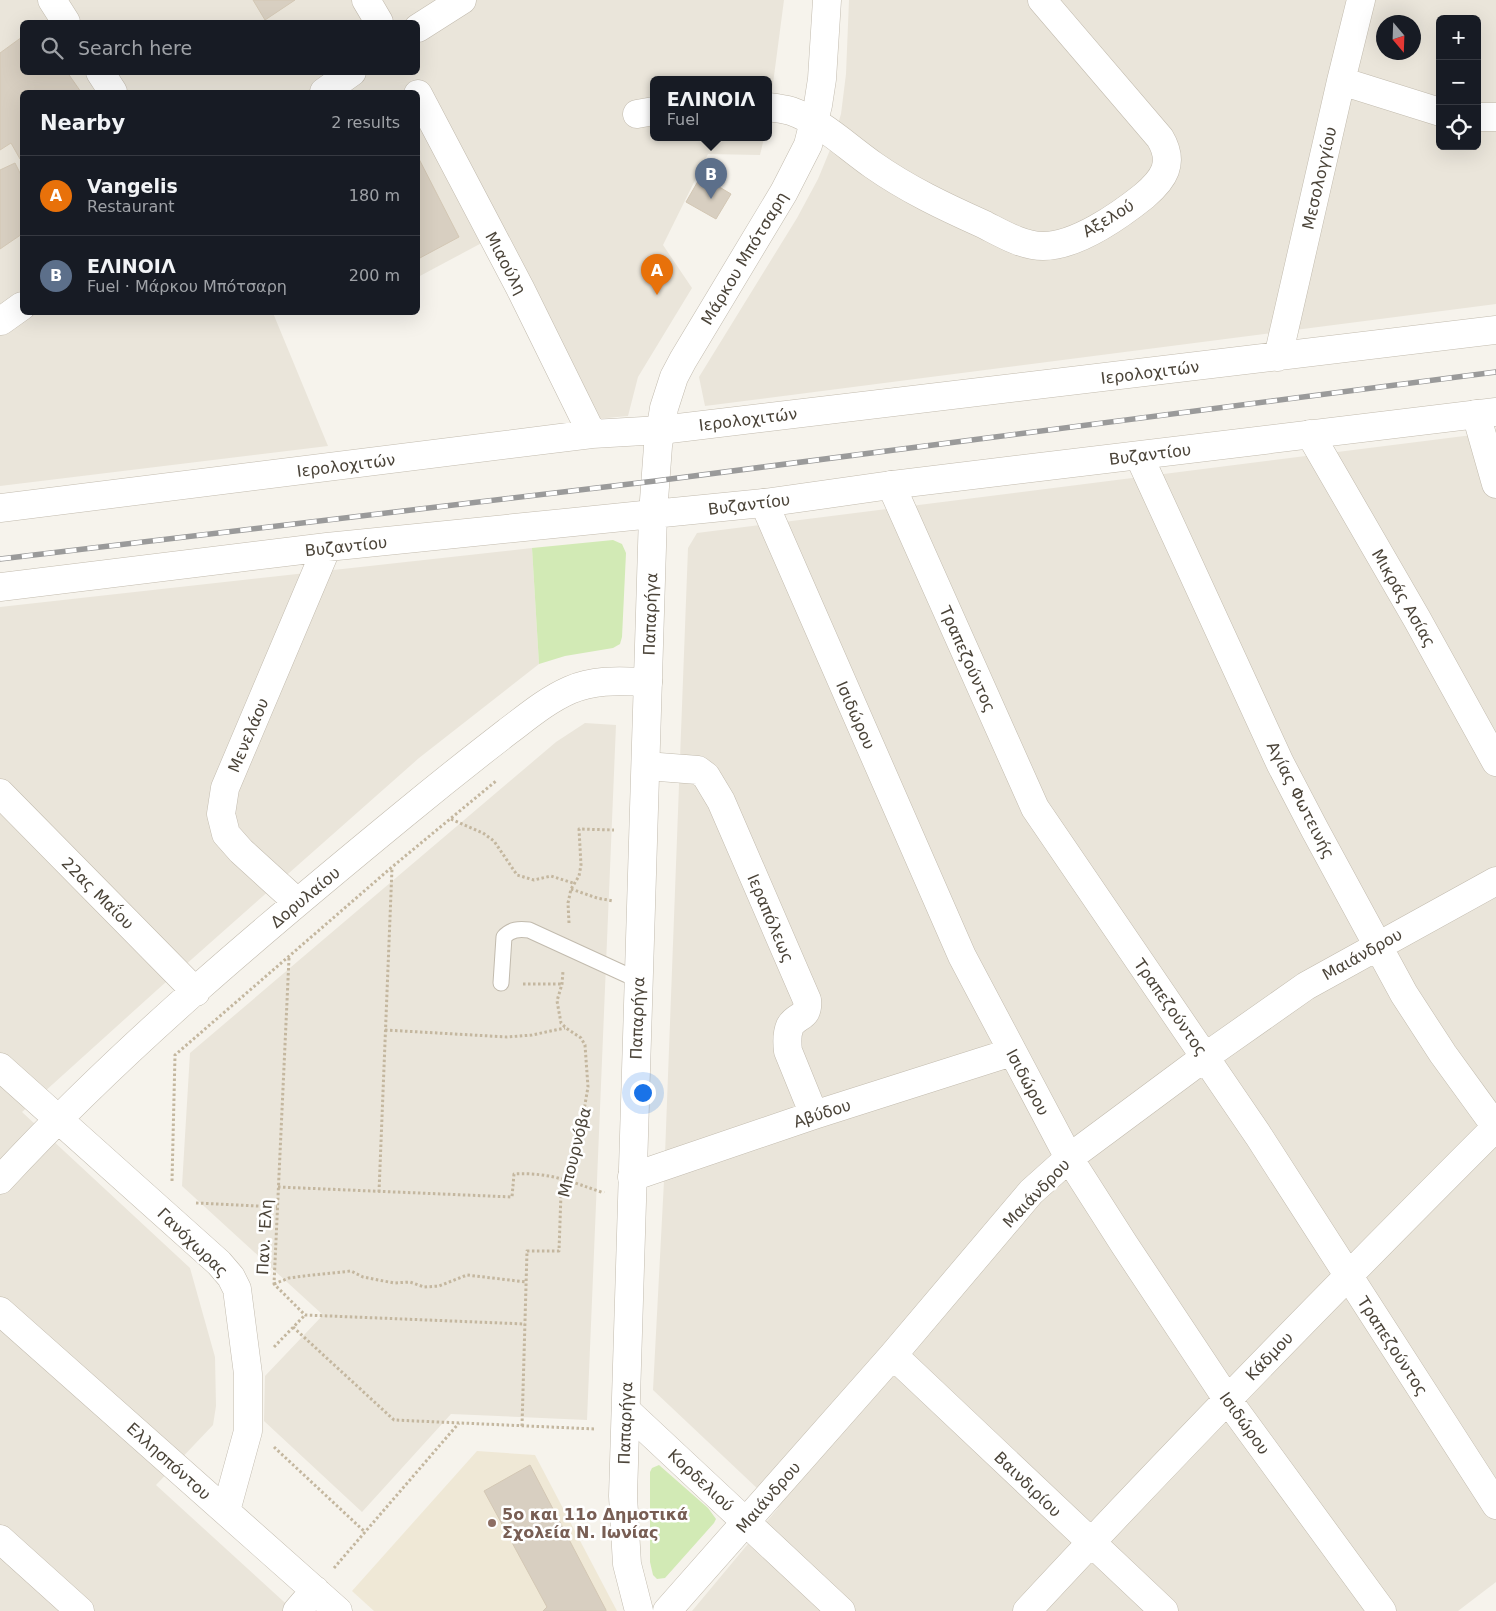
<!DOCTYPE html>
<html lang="en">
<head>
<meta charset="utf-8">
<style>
	:root { --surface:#171b24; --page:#242831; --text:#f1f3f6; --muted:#9ea1a6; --line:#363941; --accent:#0b8043 }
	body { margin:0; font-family:"DejaVu Sans",sans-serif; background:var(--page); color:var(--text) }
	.controls { position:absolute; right:15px; top:15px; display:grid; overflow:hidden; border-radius:8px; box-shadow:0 5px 20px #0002 }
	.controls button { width:45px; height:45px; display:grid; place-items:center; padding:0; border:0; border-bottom:1px solid var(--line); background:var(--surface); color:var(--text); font:25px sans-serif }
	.compass { position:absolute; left:1376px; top:15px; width:45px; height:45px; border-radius:50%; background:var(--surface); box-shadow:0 5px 20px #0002; rotate:161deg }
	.you { position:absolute; left:642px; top:1092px; width:18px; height:18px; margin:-12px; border:4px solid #fff; border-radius:50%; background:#1a73e8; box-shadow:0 0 0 8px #1a73e833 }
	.badge { display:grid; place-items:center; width:32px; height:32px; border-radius:50%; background:var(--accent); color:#fff; font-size:16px; font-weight:700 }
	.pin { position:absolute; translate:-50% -41px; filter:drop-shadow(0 1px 2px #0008) }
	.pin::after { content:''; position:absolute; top:26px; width:18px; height:15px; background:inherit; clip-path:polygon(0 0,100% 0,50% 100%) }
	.popup { position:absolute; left:650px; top:76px; width:122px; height:65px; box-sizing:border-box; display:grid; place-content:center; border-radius:8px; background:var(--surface); filter:drop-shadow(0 1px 4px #0005); font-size:16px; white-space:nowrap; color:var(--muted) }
	.popup b { font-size:19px; color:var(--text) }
	.popup::after { content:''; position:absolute; left:50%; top:100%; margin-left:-10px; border:10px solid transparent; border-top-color:var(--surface) }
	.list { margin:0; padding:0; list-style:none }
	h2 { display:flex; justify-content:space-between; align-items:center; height:65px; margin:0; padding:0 20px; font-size:21px }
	h2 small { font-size:16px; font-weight:400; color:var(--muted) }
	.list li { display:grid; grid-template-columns:32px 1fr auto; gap:15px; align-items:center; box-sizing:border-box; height:80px; padding:0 20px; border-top:1px solid var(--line) }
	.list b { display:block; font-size:19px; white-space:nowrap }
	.list p { margin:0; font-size:16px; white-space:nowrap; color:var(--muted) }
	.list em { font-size:16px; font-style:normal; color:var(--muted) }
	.icon { flex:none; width:28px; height:28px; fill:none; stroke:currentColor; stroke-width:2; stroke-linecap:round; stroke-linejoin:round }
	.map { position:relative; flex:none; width:1496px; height:1611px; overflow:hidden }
	.search { position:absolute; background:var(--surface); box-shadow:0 5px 20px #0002; left:20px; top:20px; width:400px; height:55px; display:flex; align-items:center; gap:12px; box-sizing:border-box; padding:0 18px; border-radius:8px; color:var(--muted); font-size:19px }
	.panel { position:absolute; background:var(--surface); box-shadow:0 5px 20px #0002; left:20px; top:90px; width:400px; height:225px; border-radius:8px }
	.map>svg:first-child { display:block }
	.residential { fill:#eae5da; fill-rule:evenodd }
	.education { fill:#efe8d6 }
	.green { fill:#d2eab5 }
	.building { fill:#d8cfc1; stroke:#d3c7b4 }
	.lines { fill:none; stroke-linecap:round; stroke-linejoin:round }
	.service-casing { stroke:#c2bbae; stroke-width:17 }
	.minor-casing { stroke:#c2bbae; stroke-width:29 }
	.tertiary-casing { stroke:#c2bbae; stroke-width:29 }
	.path { stroke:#c4b79f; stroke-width:3; stroke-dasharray:2.5 2.5; stroke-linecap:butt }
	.service { stroke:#fff; stroke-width:15 }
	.minor { stroke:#fff; stroke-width:28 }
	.tertiary { stroke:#fff; stroke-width:28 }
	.rail-casing { stroke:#9a9a9a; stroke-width:5.5 }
	.rail { stroke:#fff; stroke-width:4; stroke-dasharray:11; stroke-linecap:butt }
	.education-dot { fill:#8d6e63; stroke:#fff; stroke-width:2 }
	.labels { text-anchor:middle; stroke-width:5; stroke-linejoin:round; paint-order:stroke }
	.street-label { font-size:16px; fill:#4b4439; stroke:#fff }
	.education-label { font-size:16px; font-weight:bold; fill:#785e54; stroke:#fff; text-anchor:start }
</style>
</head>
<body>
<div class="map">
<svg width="1496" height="1611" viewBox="0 0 1496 1611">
	<rect width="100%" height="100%" fill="#f6f3ec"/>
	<path class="residential" d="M0 0H784L769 114 768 80H654V138H764L760 155 708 154 663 245 692 288 638 377 628 416 596 419 506 230 418 277V92H22V312L273 313 328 446 0 486ZM22 22H418V72H22Z
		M849 0H1496V304L705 406 699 377 797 218 818 179 830 150 841 114 846 74ZM1440 19H1477V146H1440ZM1384 22H1414V52H1384Z
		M1496 432V1582L1458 1611H692L778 1508 653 1390 664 1181 688 548 697 533Z
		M532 548 539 664 419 758 157 990 22 1112 190 1268 215 1357 216 1406 213 1425 156 1485 294 1611H0V607Z
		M585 723 616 725 587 1420 451 1414 362 1512 264 1421 265 1376 323 1315 182 1186 190 1053 556 742Z"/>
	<path class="education" d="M477 1451 535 1455 617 1611H374L352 1591Z"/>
	<path class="green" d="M613 540 622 544 626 553 622 637 620 644 613 648 565 656 539 664 532 548Z
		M659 1465 708 1508 716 1519 714 1523 665 1578 657 1579 653 1575 650 1562V1472L652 1468Z"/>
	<path class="building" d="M253 0H295L265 20Z
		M22 37V72H67L81 92H22V158L20 159 11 143 0 150V53Z
		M418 157 459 237 418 259Z
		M15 163 22 177V234L0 249V170Z
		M701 176 731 194 716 219 686 202Z
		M530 1465 606 1610V1611H543L547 1607 484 1491Z"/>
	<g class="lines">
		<g class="service-casing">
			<path id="service" d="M501 983 504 937C511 929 519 929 529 930L638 980"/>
		</g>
		<g class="minor-casing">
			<path id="minor" d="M52 0 66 22
				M366 0 379 22
				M418 28 462 0
				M100 72 113 92
				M1341 81 1440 112
				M324 92 352 72
				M418 94 520 288 592 434
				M768 107C776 108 784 109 791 111 822 122 846 146 873 165 907 189 945 207 983 224 1001 233 1022 246 1043 246 1076 246 1119 216 1144 196 1164 179 1175 163 1160 138L1042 0
				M637 114 654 111
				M1477 117H1496
				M0 320 1 321 22 306
				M1278 357 1341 81 1361 0
				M1476 414 1496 484
				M1310 434 1417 619 1496 762
				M1139 456 1280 763 1315 830 1404 994 1443 1054 1496 1127
				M891 485 1035 808 1258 1135 1496 1505
				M764 503 962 956 1069 1158 1124 1244 1227 1399 1382 1611
				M0 508 592 434 661 430 1496 330
				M0 587 327 547 653 514
				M646 766 698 770 706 776 721 801 807 1000C809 1019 797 1014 790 1026 787 1033 787 1043 788 1051L814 1115
				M0 793 196 992
				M297 902 241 851 226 834 221 814 225 788 327 547
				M0 1067 219 1263 231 1277 237 1289 248 1374V1431L226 1511
				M632 1177 814 1115 1012 1052
				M0 1180C123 1047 263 930 403 815 437 787 472 759 507 732 527 717 547 700 570 690 595 679 620 681 648 682
				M0 1311 338 1611
				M893 1355 1164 1611
				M626 1410 841 1611
				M0 1539 80 1611
				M297 1611 315 1590
				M667 1611 893 1355 1031 1192 1069 1158 1205 1057 1306 986 1496 881
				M1027 1611C1180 1446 1337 1286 1496 1127"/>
		</g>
		<g class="tertiary-casing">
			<path id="tertiary" d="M653 514 764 503 891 485 1496 412
				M639 1611 627 1564 623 1496 653 514 658 446 664 408 674 377 683 360 784 192 808 145 818 105 822 79 827 0"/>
		</g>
		<path class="path" d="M451 819 483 833 494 841 517 875 534 880 551 876 573 883
			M571 889 597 898 613 901
			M569 923 568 903 571 889 579 876 581 865 579 829 614 830
			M289 958 274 1284 305 1315 525 1324
			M523 984H562
			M385 1030 507 1037 532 1035 565 1028
			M172 1181 175 1055 392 867 496 781
			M278 1187 512 1197 514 1174C550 1172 572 1182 604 1193
			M379 1192 392 868
			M196 1203 277 1207
			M274 1284 289 1278 304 1276 351 1271 363 1277 394 1283 410 1282 424 1287 439 1286 467 1275 526 1282
			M293 1327 394 1420 595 1429V1428
			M274 1347 305 1315
			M522 1426 527 1251H559L561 1193 567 1181 574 1139 583 1116 588 1087 585 1045 581 1038 566 1028 561 1023 557 1001 562 984 563 971
			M274 1447 365 1532
			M334 1568 459 1423"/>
		<use href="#service" class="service"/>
		<use href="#minor" class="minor"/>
		<use href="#tertiary" class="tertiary"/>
		<g class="rail-casing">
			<path id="rail" d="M0 559 655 481 1496 372"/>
		</g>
		<use href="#rail" class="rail"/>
	</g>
	<circle class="education-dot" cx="492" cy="1523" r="5"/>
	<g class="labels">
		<g class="street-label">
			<text transform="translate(1319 178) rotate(-77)" y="6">Μεσολογγίου</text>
			<text transform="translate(1108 218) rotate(-31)" y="6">Αξελού</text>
			<text transform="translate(744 258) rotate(-59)" y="6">Μάρκου Μπότσαρη</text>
			<text transform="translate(506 263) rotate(62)" y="6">Μιαούλη</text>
			<text transform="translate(1150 372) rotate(-7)" y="6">Ιερολοχιτών</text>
			<text transform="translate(748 419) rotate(-7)" y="6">Ιερολοχιτών</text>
			<text transform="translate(1150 454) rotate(-7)" y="6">Βυζαντίου</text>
			<text transform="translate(346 465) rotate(-7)" y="6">Ιερολοχιτών</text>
			<text transform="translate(749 504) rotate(-7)" y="6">Βυζαντίου</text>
			<text transform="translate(346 546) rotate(-6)" y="6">Βυζαντίου</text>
			<text transform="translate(1404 598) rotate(60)" y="6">Μικράς Ασίας</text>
			<text transform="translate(650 614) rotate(-88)" y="6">Παπαρήγα</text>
			<text transform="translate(968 659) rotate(66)" y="6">Τραπεζούντος</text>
			<text transform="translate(856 715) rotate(66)" y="6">Ισιδώρου</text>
			<text transform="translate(248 735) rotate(-67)" y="6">Μενελάου</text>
			<text transform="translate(1301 800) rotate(63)" y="6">Αγίας Φωτεινής</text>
			<text transform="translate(98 893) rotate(45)" y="6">22ας Μαΐου</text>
			<text transform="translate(305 897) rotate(-40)" y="6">Δορυλαίου</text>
			<text transform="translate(771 918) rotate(67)" y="6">Ιεραπόλεως</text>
			<text transform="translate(1362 954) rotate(-29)" y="6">Μαιάνδρου</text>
			<text transform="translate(1171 1007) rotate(55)" y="6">Τραπεζούντος</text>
			<text transform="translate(637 1018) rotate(-88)" y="6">Παπαρήγα</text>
			<text transform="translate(1028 1082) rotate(62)" y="6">Ισιδώρου</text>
			<text transform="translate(822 1113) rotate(-18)" y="6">Αβύδου</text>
			<text transform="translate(574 1152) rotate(-76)" y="6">Μπουρνόβα</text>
			<text transform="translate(1036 1193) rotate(-46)" y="6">Μαιάνδρου</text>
			<text transform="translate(264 1237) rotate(-87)" y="6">Παν. 'Ελη</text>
			<text transform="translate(193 1242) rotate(44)" y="6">Γανόχωρας</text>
			<text transform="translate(1393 1346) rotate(57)" y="6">Τραπεζούντος</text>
			<text transform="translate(1269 1356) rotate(-46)" y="6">Κάδμου</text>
			<text transform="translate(625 1423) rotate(-88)" y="6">Παπαρήγα</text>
			<text transform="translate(1245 1423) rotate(54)" y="6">Ισιδώρου</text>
			<text transform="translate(169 1461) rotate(42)" y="6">Ελλησπόντου</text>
			<text transform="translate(701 1480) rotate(43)" y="6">Κορδελιού</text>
			<text transform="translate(1028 1484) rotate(44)" y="6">Βαινδιρίου</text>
			<text transform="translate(768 1497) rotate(-49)" y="6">Μαιάνδρου</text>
		</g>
		<g class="education-label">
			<text x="502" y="1520">5ο και 11ο Δημοτικά<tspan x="502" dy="18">Σχολεία Ν. Ιωνίας</tspan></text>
		</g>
	</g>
</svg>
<div class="controls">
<button>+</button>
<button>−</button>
<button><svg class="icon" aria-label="locate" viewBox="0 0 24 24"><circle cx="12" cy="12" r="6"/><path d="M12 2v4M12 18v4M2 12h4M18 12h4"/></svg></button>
</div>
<svg class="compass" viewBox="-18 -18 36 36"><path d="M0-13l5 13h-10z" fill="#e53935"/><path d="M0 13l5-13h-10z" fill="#9ea1a6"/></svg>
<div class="you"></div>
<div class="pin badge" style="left:657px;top:295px;background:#e8710a">A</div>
<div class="pin badge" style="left:711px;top:199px;background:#5c6f8a">B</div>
<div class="popup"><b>ΕΛΙΝΟΙΛ</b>Fuel</div>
<div class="search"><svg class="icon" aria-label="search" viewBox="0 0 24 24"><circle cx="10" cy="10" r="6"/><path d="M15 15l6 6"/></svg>Search here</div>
<section class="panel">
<h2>Nearby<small>2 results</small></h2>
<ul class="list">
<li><span class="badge" style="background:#e8710a">A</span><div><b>Vangelis</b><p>Restaurant</p></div><em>180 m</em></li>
<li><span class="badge" style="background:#5c6f8a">B</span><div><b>ΕΛΙΝΟΙΛ</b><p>Fuel · Μάρκου Μπότσαρη</p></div><em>200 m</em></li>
</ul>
</section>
</div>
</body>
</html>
